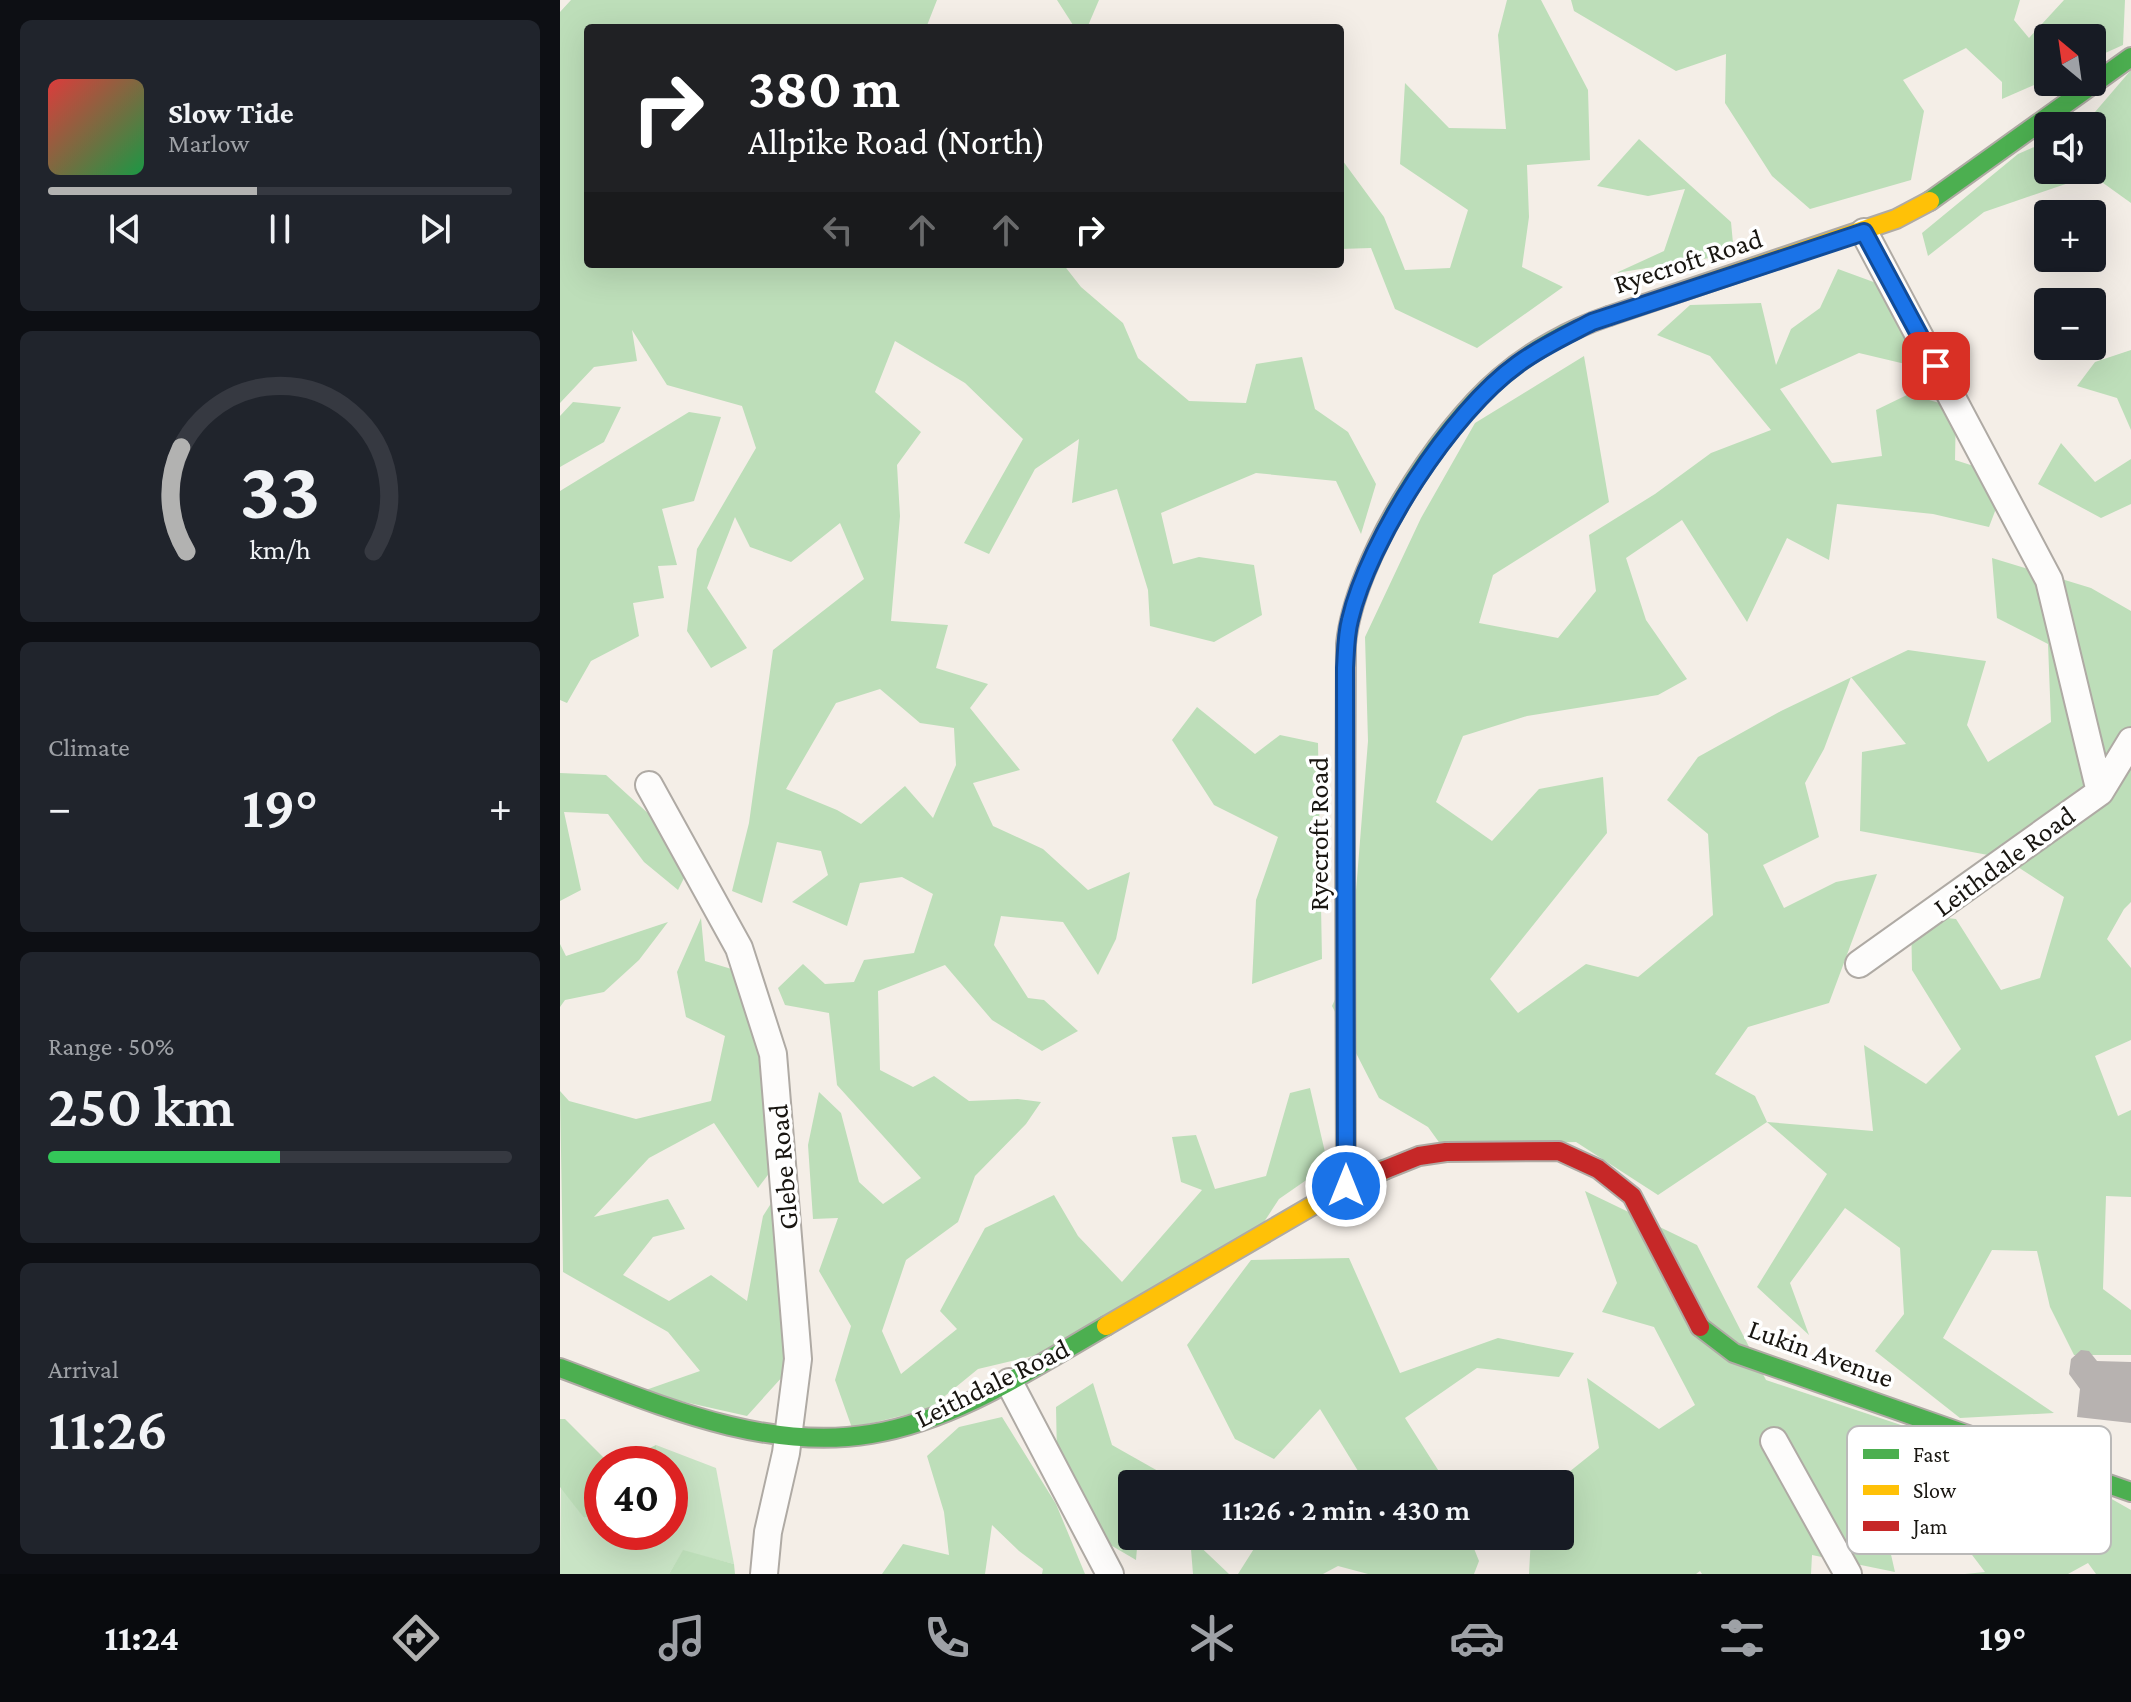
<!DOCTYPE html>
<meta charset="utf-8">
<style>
:root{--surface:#171b24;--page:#20242c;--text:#f1f3f6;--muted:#9ea1a6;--line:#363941;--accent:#b2b2b1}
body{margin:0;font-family:"Crimson Pro",serif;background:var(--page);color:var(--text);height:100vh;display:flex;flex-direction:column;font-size:30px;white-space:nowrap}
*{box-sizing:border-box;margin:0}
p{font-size:26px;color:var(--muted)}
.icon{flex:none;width:44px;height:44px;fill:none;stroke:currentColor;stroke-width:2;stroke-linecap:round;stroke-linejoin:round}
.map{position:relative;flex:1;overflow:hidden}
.panel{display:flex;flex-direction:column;gap:20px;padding:20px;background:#0d0f14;width:560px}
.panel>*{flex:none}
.guide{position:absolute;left:24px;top:24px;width:760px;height:244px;border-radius:8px;box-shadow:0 8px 32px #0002;background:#202124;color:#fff;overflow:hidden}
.needle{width:52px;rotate:331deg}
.fabs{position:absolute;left:1474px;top:24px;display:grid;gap:16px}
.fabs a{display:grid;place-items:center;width:72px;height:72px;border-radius:8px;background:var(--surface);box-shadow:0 8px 32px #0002;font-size:40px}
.speed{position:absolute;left:24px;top:1446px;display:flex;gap:16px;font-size:40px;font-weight:700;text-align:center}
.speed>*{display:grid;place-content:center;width:104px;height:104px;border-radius:50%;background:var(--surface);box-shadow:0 8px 32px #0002;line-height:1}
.speed .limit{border:12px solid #d22;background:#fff;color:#111}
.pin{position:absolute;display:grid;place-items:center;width:68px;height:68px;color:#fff;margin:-34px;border-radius:16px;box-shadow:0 4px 12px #0006}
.me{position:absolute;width:88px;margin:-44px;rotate:0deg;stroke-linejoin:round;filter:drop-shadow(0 0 6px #0008)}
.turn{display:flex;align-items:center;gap:28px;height:168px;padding:0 32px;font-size:36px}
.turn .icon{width:104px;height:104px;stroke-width:2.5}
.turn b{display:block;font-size:56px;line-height:68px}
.lanes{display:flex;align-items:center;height:76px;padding:0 32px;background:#0003;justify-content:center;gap:40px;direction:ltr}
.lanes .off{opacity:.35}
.big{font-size:60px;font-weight:600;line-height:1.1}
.panel .tile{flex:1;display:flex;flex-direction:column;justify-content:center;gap:12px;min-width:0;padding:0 28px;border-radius:12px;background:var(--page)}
.panel .dial{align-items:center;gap:0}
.dial svg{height:208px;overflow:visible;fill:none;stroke:var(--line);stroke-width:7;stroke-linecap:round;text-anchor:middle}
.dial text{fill:var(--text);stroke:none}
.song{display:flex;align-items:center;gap:24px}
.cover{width:96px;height:96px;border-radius:12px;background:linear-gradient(135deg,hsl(0 70% 55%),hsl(140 70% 35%))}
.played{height:8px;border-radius:4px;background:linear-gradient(90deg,var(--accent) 45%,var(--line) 45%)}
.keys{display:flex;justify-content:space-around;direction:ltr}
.heat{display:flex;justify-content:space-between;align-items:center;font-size:44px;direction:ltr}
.charge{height:12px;border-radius:6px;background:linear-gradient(90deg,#34c759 50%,var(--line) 0)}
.trip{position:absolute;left:558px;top:1470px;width:456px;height:80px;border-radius:8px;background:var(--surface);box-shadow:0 8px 32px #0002;font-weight:600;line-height:80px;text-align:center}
.tab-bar{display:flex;height:128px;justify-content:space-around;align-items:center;background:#090b0e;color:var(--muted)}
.tab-bar .icon{width:56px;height:56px}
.tab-bar .selected{color:var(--accent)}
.tab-bar b{font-size:36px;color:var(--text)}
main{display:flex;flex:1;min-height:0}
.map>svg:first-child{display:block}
</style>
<main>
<section class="panel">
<div class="tile">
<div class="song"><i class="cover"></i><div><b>Slow Tide</b><p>Marlow</p></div></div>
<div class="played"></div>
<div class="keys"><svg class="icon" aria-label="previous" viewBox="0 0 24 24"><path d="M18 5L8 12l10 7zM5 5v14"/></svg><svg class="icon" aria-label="pause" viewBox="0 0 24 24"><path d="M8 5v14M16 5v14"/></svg><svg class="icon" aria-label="next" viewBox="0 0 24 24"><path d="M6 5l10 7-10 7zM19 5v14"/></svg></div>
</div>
<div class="tile dial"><svg viewBox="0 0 100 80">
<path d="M14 69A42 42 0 1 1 86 69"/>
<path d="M14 69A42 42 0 0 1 12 29" stroke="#b2b2b1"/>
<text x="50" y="56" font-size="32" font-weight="700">33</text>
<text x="50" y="72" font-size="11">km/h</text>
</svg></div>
<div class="tile"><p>Climate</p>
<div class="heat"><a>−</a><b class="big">19°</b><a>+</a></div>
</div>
<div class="tile"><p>Range · 50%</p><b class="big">250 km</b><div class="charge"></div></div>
<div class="tile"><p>Arrival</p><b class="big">11:26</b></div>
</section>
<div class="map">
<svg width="1571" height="1574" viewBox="0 0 1571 1574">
<rect width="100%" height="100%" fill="#f4eee7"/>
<path fill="#c9e4c5" d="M96 1445 156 1468 174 1564 123 1551 109 1574H0L1 1485 24 1518 42 1512V1532H110V1464H100Z"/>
<path fill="#bddeb9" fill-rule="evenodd" d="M11 0H377L366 28H28V174L25 179 28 182V264H503L521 287 563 323 578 358 629 401 686 403 696 364 742 357 755 409 788 432 816 484 801 534 776 481 696 473 601 513 613 564 639 557 694 565 702 615 654 642 590 626 588 590 557 489 512 503 519 439 475 469 429 554 404 543 463 439 405 383 335 341 315 392 361 432 337 465 340 516 331 621 388 625 376 668 428 684 410 708 460 770 413 783 433 826 483 849 528 890 570 872 556 939 538 975 503 922 441 916 434 945 468 998 484 1000 518 1031 482 1051 432 1020 385 965 318 991 320 1070 353 1087 374 1076 409 1101 458 1099 481 1102 466 1124 415 1176 398 1222 346 1260 322 1331 341 1374 397 1329 380 1311 425 1228 494 1195 518 1236 562 1282 642 1190 621 1182 612 1137 636 1135 655 1189 706 1176 730 1093 750 1088 768 1165 719 1199 704 1222 477 1355 418 1369 369 1409 292 1428 275 1380 291 1326 259 1271 278 1218 253 1219 248 1145 259 1092 281 1113 299 1182 323 1204 361 1178 277 1085 269 1013 225 1005 218 988 243 964 265 984 294 982 304 960 354 953 373 894 342 877 300 883 287 926 232 902 268 875 261 851 217 842 202 903 172 891 189 823 213 650 304 579 280 523 231 562 190 547 175 517 147 588 187 648 151 668 127 631 137 549 196 448 182 406 107 385 72 330 77 361 34 367 0 403V12ZM320 689 360 723 394 728 396 765 373 818 345 786 301 824 277 810 226 789 276 703Z
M497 0H539L527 28H515Z
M947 0H981L1028 90 1030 160 967 165 969 217 962 267 1003 287 917 348 835 309 811 248 780 249V157L824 217 845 270 890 268 908 210 840 164 845 83 889 128 946 129 938 35Z
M1011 0H1460L1454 20 1469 38 1504 0H1565L1563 45 1532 59V38H1488V79L1442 99V82L1406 48 1343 80 1364 111 1351 180 1250 209 1212 176 1165 103 1166 54 1116 71 1014 11Z
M1571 70V203L1532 175 1424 212 1368 256 1362 233 1458 154 1488 141V170H1532V126H1523Z
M1079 139 1171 222 1174 254 1056 273 1104 251 1125 189 1088 196 1037 186Z
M1278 269 1319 284 1379 372 1299 353 1220 389 1272 463 1322 456 1316 410 1349 394 1396 408 1395 460 1448 477 1429 527 1373 514 1277 504 1269 560 1227 538 1187 622 1122 520 1066 558 1086 620 1127 679 1098 695 967 716 903 736 876 802 932 841 979 789 1043 777 1047 833 930 979 958 1013 1026 964 1078 977 1153 915 1148 834 1107 800 1138 757 1221 711 1348 650 1426 661 1407 725 1428 762 1491 722 1488 644 1437 618 1432 558 1531 588 1571 611V902L1564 909 1547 939 1571 968V1040L1535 1056 1558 1116 1571 1110V1197L1546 1196 1543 1289 1571 1310V1355H1514L1490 1307 1477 1251 1432 1250 1383 1338 1494 1413 1400 1418 1315 1351 1344 1314 1340 1248 1285 1208 1230 1283 1249 1335 1197 1287 1267 1174 1207 1122 1098 1195 1016 1142 881 1145 868 1127 819 1098 772 1006 790 966 808 741 805 637 861 518 915 423 1024 356 1049 502 933 575 919 623 998 638 1036 591 1029 535 1095 494 1151 453 1211 430 1150 356 1097 335 1130 305 1201 303 1216 365 1231 329 1260 308ZM1291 677 1346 744 1302 752 1300 831 1444 858 1504 897 1480 978 1441 990 1396 919 1351 914 1352 970 1401 1049 1366 1084 1304 1045 1313 1131 1207 1122 1195 1096 1155 1074 1188 1027 1269 1003 1317 874 1276 882 1224 908 1203 865 1259 837 1245 783 1264 749Z
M1571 350V430L1557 398 1517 386 1535 362Z
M13 402 61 407 44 442 0 467V416Z
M129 412 161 417 134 501 102 509 117 565 98 566 104 598 73 603 79 636 31 661 7 703 0 700V491Z
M1501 443 1535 482 1571 459V504L1541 518 1478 484Z
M637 707 695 754 720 735 758 743 762 959 692 984 696 900 718 837 654 805 612 740Z
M0 773 46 775 135 856 118 890 84 862 48 814 4 812 21 890 0 901Z
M141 918 145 961 188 974 209 1114 234 1140 198 1188 154 1123 89 1158 34 1217 108 1199 125 1229 93 1237 63 1275 109 1301 151 1275 187 1301 203 1216 224 1183 233 1365 187 1416 80 1392 140 1371 108 1332 3 1272 0 1091 9 1101 76 1119 151 1101 165 1036 126 1017 117 972Z
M108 922 79 960 44 992 5 1000 0 1007V944L6 956Z
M1025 1191 1137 1245 1206 1380 1449 1461 1471 1490 1520 1481 1571 1510V1574H1536L1528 1563 1508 1574H1405L1425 1572 1359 1485 1322 1515 1335 1572 1252 1555 1251 1574H1142L1140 1571 1136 1574H969L971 1536H1000V1484H994L1039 1448 1027 1378 1099 1429 1135 1405 1094 1327 1042 1312 1057 1283Z
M789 1258 840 1373 938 1338 1014 1353 999 1377 917 1368 845 1418 887 1484H806L760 1409 714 1459 675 1439 627 1345 691 1260Z
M533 1383 552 1445 621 1484H572V1536H578L576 1560 525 1530 497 1457 496 1407Z
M442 1417 496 1504 525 1574H482L483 1569 459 1551 432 1525 425 1574H322L343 1544 389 1555 384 1512 367 1456 399 1427Z
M0 1419H5L50 1464H42V1512L24 1518 0 1487Z
M96 1445 100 1464H56Z
M702 1536H909L919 1561 914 1574H808L778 1566 763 1574H678Z
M630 1537 669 1574H633Z
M123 1550 174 1564 175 1574H109Z"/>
<path fill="#b7b2b0" d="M1521 1350 1529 1351 1537 1361 1571 1362V1423L1517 1417 1520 1389 1509 1374 1511 1359Z"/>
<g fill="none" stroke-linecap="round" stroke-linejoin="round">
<defs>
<path id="street" d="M1304 232 1489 580 1540 792
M89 785 179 948 213 1054 238 1359 226 1453 208 1532 204 1574
M1299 964 1540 792 1571 741
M449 1382 550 1574
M1214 1441 1288 1574"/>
<path id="fast" d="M1370 201 1571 57
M785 859 786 644C794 561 876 432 939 378 970 351 1010 329 1049 316
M1140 1327 1174 1353 1571 1492
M0 1368C97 1404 204 1452 311 1434 396 1420 473 1368 546 1326"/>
<path id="slow" d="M1049 316 1336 219 1370 201
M785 859 786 1186
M546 1326 786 1186 824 1170"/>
<path id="jam" d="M824 1170 859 1156 886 1152 999 1151 1038 1169 1072 1196 1140 1327"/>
</defs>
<use href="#street" stroke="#afaaa4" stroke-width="30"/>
<use href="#fast" stroke="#afaaa4" stroke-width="22"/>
<use href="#slow" stroke="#afaaa4" stroke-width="22"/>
<use href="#jam" stroke="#afaaa4" stroke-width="22"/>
<use href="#street" stroke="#fdfcfb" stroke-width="26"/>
<use href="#fast" stroke="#4caf50" stroke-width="18"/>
<use href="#slow" stroke="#ffc107" stroke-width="18"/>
<use href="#jam" stroke="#c62828" stroke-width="18"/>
</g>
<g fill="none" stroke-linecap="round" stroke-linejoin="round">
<defs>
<path id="route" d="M786 1186 785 668C786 652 786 635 790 620 809 539 891 412 958 364 981 347 1007 335 1032 322L1304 232 1376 366"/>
</defs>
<use href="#route" stroke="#114b97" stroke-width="20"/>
<use href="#route" stroke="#1a73e8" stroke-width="14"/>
</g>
<g text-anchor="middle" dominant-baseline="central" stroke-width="7" stroke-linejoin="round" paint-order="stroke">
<g font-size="28" fill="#191611" stroke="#fff">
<text transform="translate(1128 261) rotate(-18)">Ryecroft Road</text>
<text transform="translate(758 834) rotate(-90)">Ryecroft Road</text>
<text transform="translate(1444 861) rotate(-36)">Leithdale Road</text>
<text transform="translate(223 1167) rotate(-95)">Glebe Road</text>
<text transform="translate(1261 1353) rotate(20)">Lukin Avenue</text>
<text transform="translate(432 1383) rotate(-26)">Leithdale Road</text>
</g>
</g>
<rect x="1287" y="1426" width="264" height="128" rx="12" fill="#fff" stroke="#bab9b8" stroke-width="2"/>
<rect x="1303" y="1449" width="36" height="10" fill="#4caf50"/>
<rect x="1303" y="1485" width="36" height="10" fill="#ffc107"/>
<rect x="1303" y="1521" width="36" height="10" fill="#c62828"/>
<g font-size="22" fill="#191611">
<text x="1353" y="1462">Fast</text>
<text x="1353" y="1498">Slow</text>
<text x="1353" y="1534">Jam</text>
</g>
</svg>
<div class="fabs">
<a><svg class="needle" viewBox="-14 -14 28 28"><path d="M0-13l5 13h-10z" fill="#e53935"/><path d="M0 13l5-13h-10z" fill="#9ea1a6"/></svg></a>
<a><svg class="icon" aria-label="sound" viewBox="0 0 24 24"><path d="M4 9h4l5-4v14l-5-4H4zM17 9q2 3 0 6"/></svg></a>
<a>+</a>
<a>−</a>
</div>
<div class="speed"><div class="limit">40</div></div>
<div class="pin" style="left:1376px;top:366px;background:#d93025"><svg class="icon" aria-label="arrive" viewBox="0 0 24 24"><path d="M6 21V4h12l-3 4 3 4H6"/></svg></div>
<svg class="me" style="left:786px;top:1186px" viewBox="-20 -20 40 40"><circle r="17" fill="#1a73e8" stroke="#fff" stroke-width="3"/><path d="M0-11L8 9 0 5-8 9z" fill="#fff"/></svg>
<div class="trip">11:26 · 2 min · 430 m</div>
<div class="guide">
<div class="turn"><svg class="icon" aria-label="right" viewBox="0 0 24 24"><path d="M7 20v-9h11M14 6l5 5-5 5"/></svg><div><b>380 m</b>Allpike Road (North)</div></div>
<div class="lanes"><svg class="icon off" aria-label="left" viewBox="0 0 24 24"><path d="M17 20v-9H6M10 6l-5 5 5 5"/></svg><svg class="icon off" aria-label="ahead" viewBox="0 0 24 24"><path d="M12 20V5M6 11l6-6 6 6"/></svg><svg class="icon off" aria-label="ahead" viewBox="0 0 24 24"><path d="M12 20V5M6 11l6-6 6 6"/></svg><svg class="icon" aria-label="right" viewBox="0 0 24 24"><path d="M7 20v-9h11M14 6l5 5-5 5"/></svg></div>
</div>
</div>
</main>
<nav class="tab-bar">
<b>11:24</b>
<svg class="icon selected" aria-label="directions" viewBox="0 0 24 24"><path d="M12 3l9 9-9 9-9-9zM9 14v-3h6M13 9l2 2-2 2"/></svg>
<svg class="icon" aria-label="music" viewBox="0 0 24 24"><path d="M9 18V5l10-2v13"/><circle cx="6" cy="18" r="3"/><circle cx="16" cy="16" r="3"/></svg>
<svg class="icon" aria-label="phone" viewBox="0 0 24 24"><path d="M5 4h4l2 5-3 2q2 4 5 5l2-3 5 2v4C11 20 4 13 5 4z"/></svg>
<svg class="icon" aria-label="climate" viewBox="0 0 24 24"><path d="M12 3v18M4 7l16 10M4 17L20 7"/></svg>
<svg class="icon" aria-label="car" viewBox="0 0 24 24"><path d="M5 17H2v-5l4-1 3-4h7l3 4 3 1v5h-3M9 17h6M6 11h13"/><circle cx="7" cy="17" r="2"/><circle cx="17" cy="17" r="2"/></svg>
<svg class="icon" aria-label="filters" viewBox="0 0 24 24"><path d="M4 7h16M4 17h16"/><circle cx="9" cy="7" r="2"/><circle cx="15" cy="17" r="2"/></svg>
<b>19°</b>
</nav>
